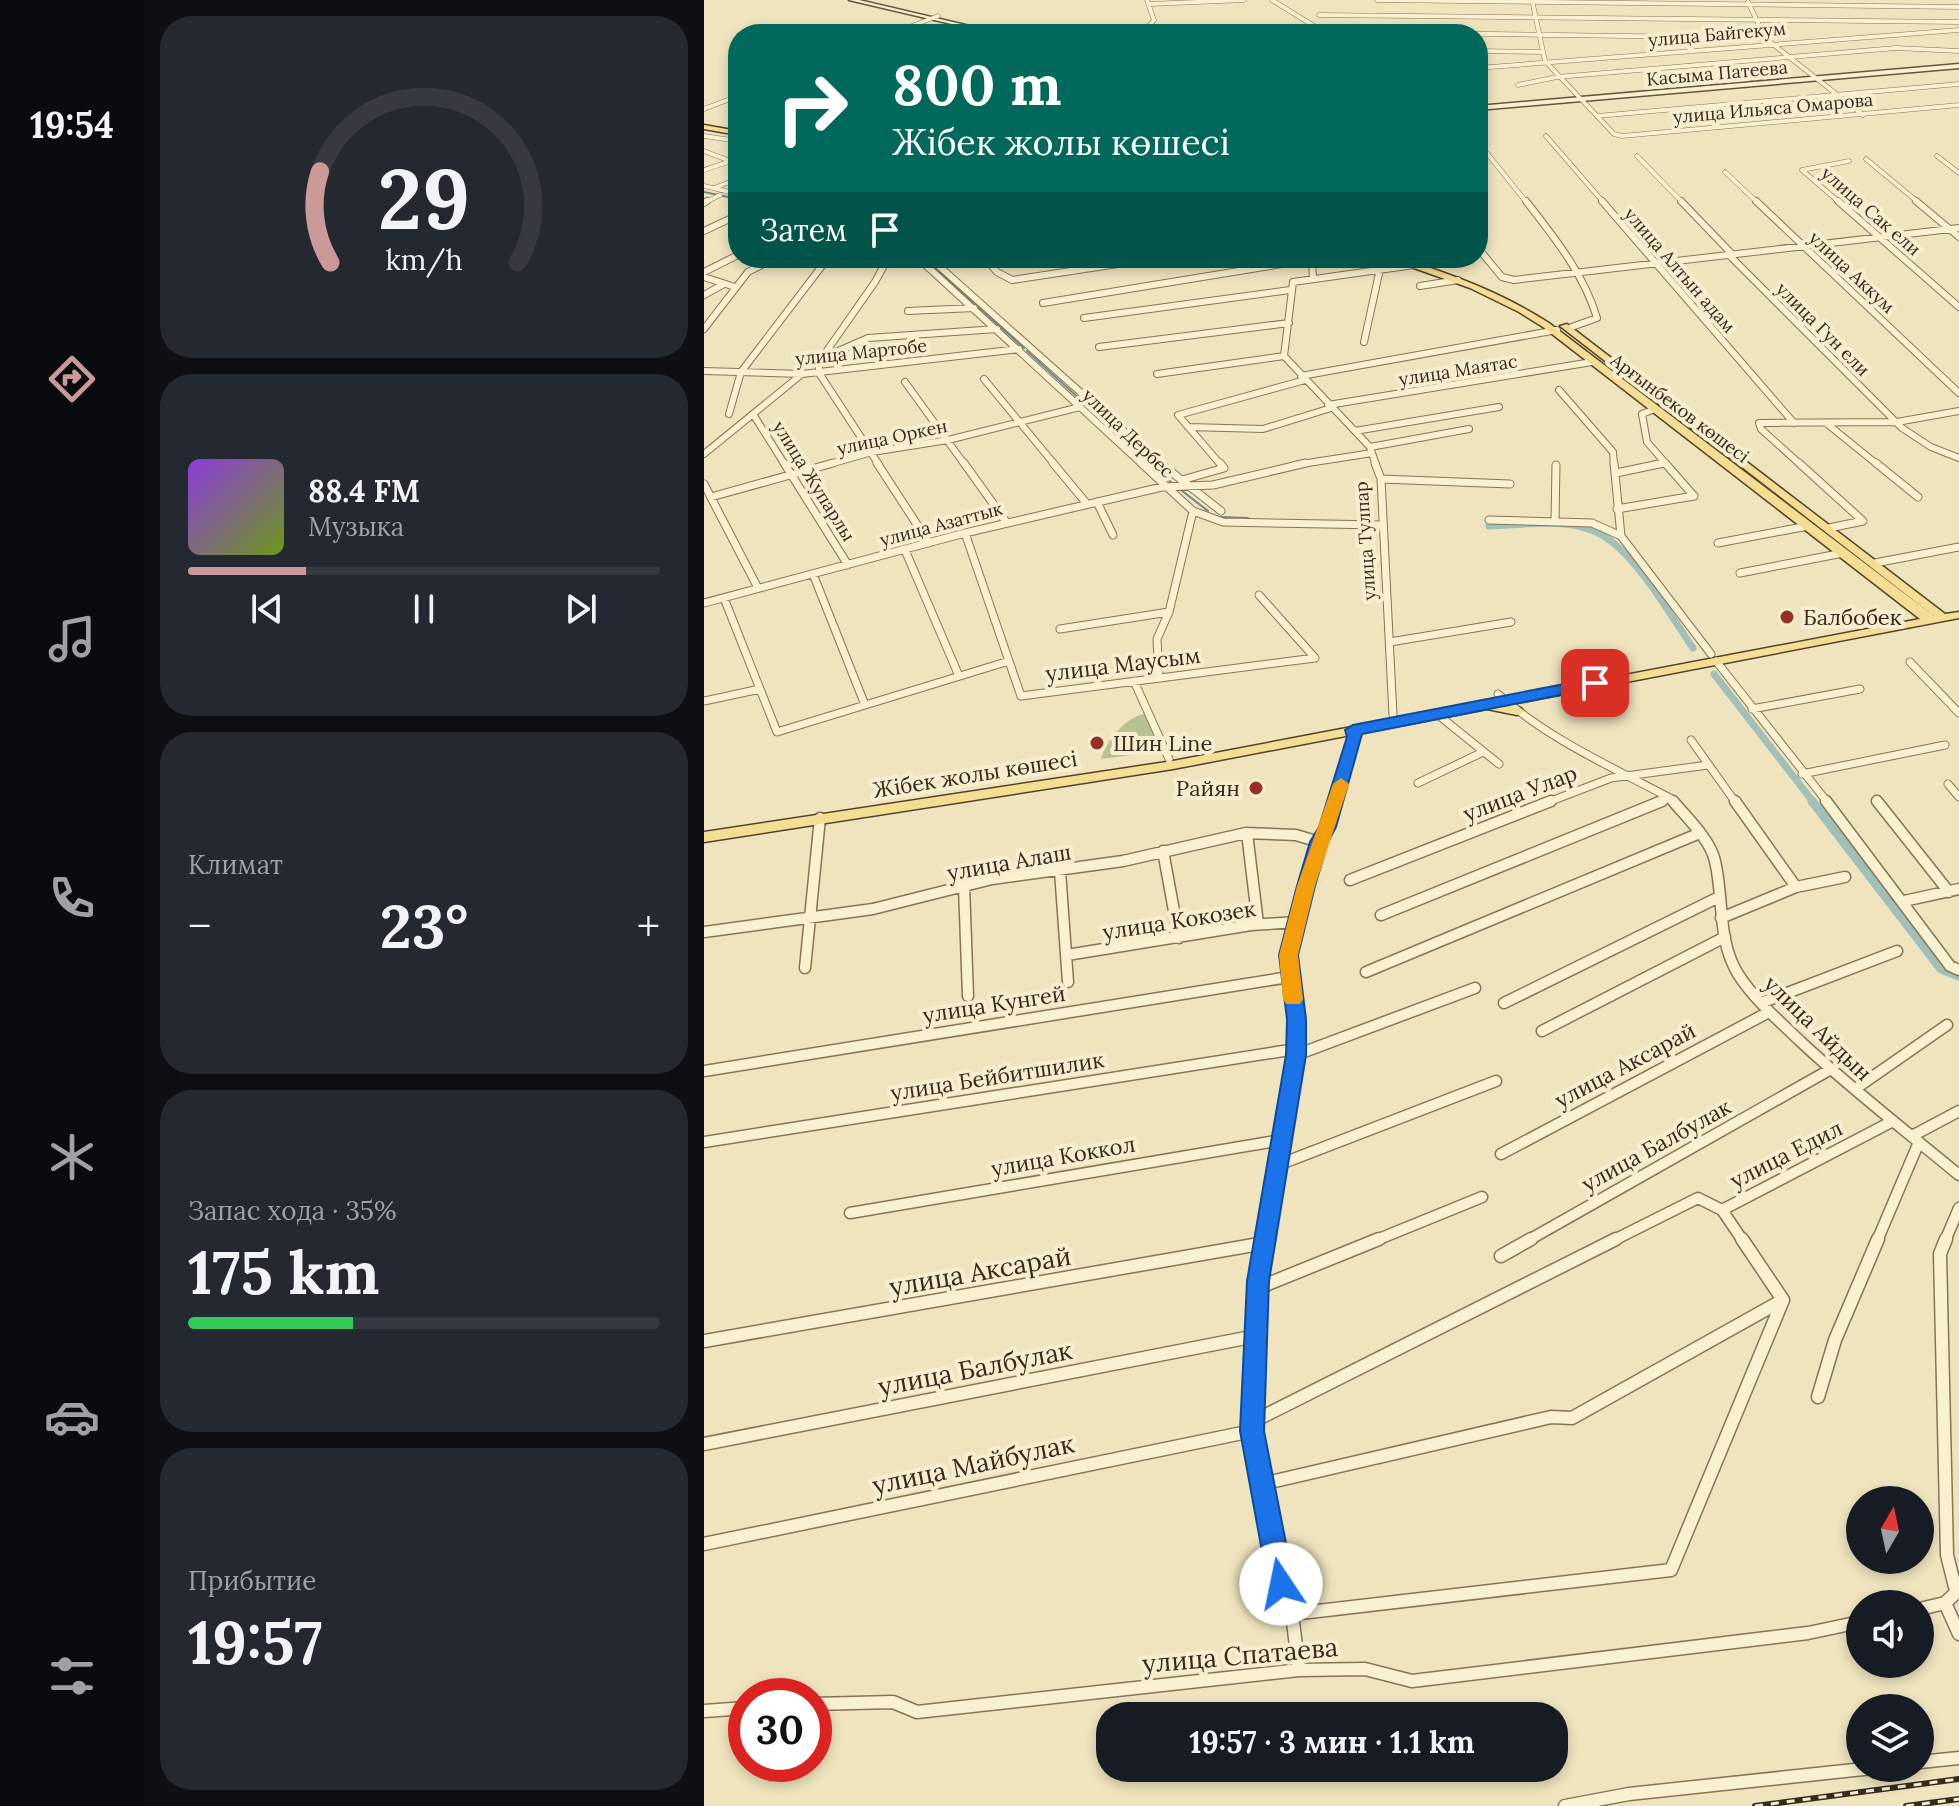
<!DOCTYPE html>
<html lang="ru">
<meta charset="utf-8">
<style>
:root{--surface:#171b24;--page:#242831;--text:#f1f3f6;--muted:#9ea1a6;--line:#363941;--accent:#c99a98}
body{margin:0;font-family:Lora,serif;background:var(--page);color:var(--text);height:100vh;display:flex;flex-direction:column;font-size:30px;white-space:nowrap}
*{box-sizing:border-box;margin:0}
p{font-size:26px;color:var(--muted)}
.icon{flex:none;width:44px;height:44px;fill:none;stroke:currentColor;stroke-width:2;stroke-linecap:round;stroke-linejoin:round}
.map{position:relative;flex:1;overflow:hidden}
.sheet{display:flex;flex-direction:column;gap:16px;padding:16px;background:#0d0f14;width:560px}
.sheet>*{flex:none}
.hud{position:absolute;left:24px;top:24px;width:760px;height:244px;border-radius:32px;box-shadow:0 4px 12px #0003;background:#00695c;color:#fff;overflow:hidden}
.needle{width:52px;rotate:9deg}
.controls{position:absolute;left:1142px;top:1486px;display:grid;gap:16px}
.controls a{display:grid;place-items:center;width:88px;height:88px;border-radius:50%;background:var(--surface);box-shadow:0 4px 12px #0003;font-size:40px}
.speed{position:absolute;left:24px;top:1678px;display:flex;gap:16px;font-size:40px;font-weight:700;text-align:center}
.speed>*{display:grid;place-content:center;width:104px;height:104px;border-radius:50%;background:var(--surface);box-shadow:0 4px 12px #0003;line-height:1}
.speed .limit{border:12px solid #d22;background:#fff;color:#111}
.pin{position:absolute;display:grid;place-items:center;width:68px;height:68px;color:#fff;margin:-34px;border-radius:16px;box-shadow:0 4px 12px #0006}
.me{position:absolute;width:88px;margin:-44px;rotate:349deg;stroke-linejoin:round;filter:drop-shadow(0 0 6px #0008)}
.turn{display:flex;align-items:center;gap:28px;height:168px;padding:0 32px;font-size:36px}
.turn .icon{width:104px;height:104px;stroke-width:2.5}
.turn b{display:block;font-size:56px;line-height:68px}
.then{display:flex;align-items:center;height:76px;padding:0 32px;background:#0003;gap:16px;font-size:30px}
.big{font-size:60px;font-weight:700;line-height:1.1}
.sheet .widget{flex:1;display:flex;flex-direction:column;justify-content:center;gap:12px;min-width:0;padding:0 28px;border-radius:32px;background:var(--page)}
.sheet .dial{align-items:center;gap:0}
.dial svg{height:208px;overflow:visible;fill:none;stroke:var(--line);stroke-width:7;stroke-linecap:round;text-anchor:middle}
.dial text{fill:var(--text);stroke:none}
.song{display:flex;align-items:center;gap:24px}
.cover{width:96px;height:96px;border-radius:12px;background:linear-gradient(135deg,hsl(270 70% 55%),hsl(80 70% 35%))}
.played{height:8px;border-radius:4px;background:linear-gradient(90deg,var(--accent) 25%,var(--line) 25%)}
.keys{display:flex;justify-content:space-around;direction:ltr}
.heat{display:flex;justify-content:space-between;align-items:center;font-size:44px;direction:ltr}
.charge{height:12px;border-radius:6px;background:linear-gradient(90deg,#34c759 35%,var(--line) 0)}
.trip{position:absolute;left:392px;top:1702px;width:472px;height:80px;border-radius:32px;background:var(--surface);box-shadow:0 4px 12px #0003;font-weight:700;line-height:80px;text-align:center}
main{display:flex;flex:1;min-height:0}
.tab-bar{display:flex;flex-direction:column;width:144px;justify-content:space-around;align-items:center;background:#090b0e;color:var(--muted)}
.tab-bar .icon{width:56px;height:56px}
.tab-bar .current{color:var(--accent)}
.tab-bar b{font-size:36px;color:var(--text)}
.map>svg:first-child{display:block}
</style>
<main>
<nav class="tab-bar">
<b>19:54</b>
<svg class="icon current" aria-label="directions" viewBox="0 0 24 24"><path d="M12 3l9 9-9 9-9-9zM9 14v-3h6M13 9l2 2-2 2"/></svg>
<svg class="icon" aria-label="music" viewBox="0 0 24 24"><path d="M9 18V5l10-2v13"/><circle cx="6" cy="18" r="3"/><circle cx="16" cy="16" r="3"/></svg>
<svg class="icon" aria-label="phone" viewBox="0 0 24 24"><path d="M5 4h4l2 5-3 2q2 4 5 5l2-3 5 2v4C11 20 4 13 5 4z"/></svg>
<svg class="icon" aria-label="climate" viewBox="0 0 24 24"><path d="M12 3v18M4 7l16 10M4 17L20 7"/></svg>
<svg class="icon" aria-label="car" viewBox="0 0 24 24"><path d="M5 17H2v-5l4-1 3-4h7l3 4 3 1v5h-3M9 17h6M6 11h13"/><circle cx="7" cy="17" r="2"/><circle cx="17" cy="17" r="2"/></svg>
<svg class="icon" aria-label="filters" viewBox="0 0 24 24"><path d="M4 7h16M4 17h16"/><circle cx="9" cy="7" r="2"/><circle cx="15" cy="17" r="2"/></svg>
</nav>
<section class="sheet">
<div class="widget dial"><svg viewBox="0 0 100 80">
<path d="M14 69A42 42 0 1 1 86 69"/>
<path d="M14 69A42 42 0 0 1 10 34" stroke="#c99a98"/>
<text x="50" y="56" font-size="32" font-weight="700">29</text>
<text x="50" y="72" font-size="11">km/h</text>
</svg></div>
<div class="widget">
<div class="song"><i class="cover"></i><div><b>88.4 FM</b><p>Музыка</p></div></div>
<div class="played"></div>
<div class="keys"><svg class="icon" aria-label="previous" viewBox="0 0 24 24"><path d="M18 5L8 12l10 7zM5 5v14"/></svg><svg class="icon" aria-label="pause" viewBox="0 0 24 24"><path d="M8 5v14M16 5v14"/></svg><svg class="icon" aria-label="next" viewBox="0 0 24 24"><path d="M6 5l10 7-10 7zM19 5v14"/></svg></div>
</div>
<div class="widget"><p>Климат</p>
<div class="heat"><a>−</a><b class="big">23°</b><a>+</a></div>
</div>
<div class="widget"><p>Запас хода · 35%</p><b class="big">175 km</b><div class="charge"></div></div>
<div class="widget"><p>Прибытие</p><b class="big">19:57</b></div>
</section>
<div class="map">
<svg width="1255" height="1806" viewBox="0 0 1255 1806">
<rect width="100%" height="100%" fill="#efe4be"/>
<path fill="#b7c192" d="M442 714 459 751 397 759C402 741 423 715 442 714Z"/>
<g fill="none" stroke-linecap="round" stroke-linejoin="round">
<path stroke="#698e88" stroke-width="2" d="M0 192 34 199
M220 258 320 348
M323 351 469 484
M477 490 504 511
M517 517 544 518"/>
<path stroke="#a2c0ba" stroke-width="7" d="M785 526C818 525 858 518 890 531 929 547 965 614 989 648
M1010 674 1110 803"/>
<path stroke="#a2c0ba" stroke-width="9" d="M1108 801 1237 969 1255 976"/>
<defs>
<path id="street-far4" d="M568 0 623 34
M673 0 1255 7
M828 0 841 61 893 116 1255 84
M1044 2 1061 38 1159 115
M446 4 540 0
M615 15 1255 22
M650 32 1061 38
M187 34 234 16
M438 34 450 20 443 0
M774 51 839 52
M774 68 1255 30
M814 85 853 77 1192 48 1255 51
M0 109 34 96
M893 116 910 134 918 136 1255 105
M0 136 34 141
M842 136 900 203
M774 142 823 203
M0 151 34 164
M933 156 979 203
M1233 156 1255 173
M1162 159 1215 203
M0 170 27 161
M1021 172 1054 203
M0 186 34 194
M10 188 34 179
M0 203 16 195
M1136 203 1098 170 1145 161"/>
<path id="street-far3" d="M822 201C850 237 880 274 893 318L865 328
M898 201 1090 423
M977 201 1029 255
M1052 201 1255 393
M1134 201 1255 307
M1212 201 1255 237
M0 203 3 201
M0 231 34 215
M774 248 798 277 810 280 1255 228
M1026 256 1198 428 1227 447 1255 458
M214 258 439 465
M226 258 458 465
M281 258 293 272 308 280 453 258
M0 272 34 255
M0 277 31 287
M716 286 754 280
M0 295 20 284
M339 303 590 262 608 263 609 278
M204 311 270 308
M380 318 586 290
M0 329 44 272 71 258
M660 342 676 269
M395 347 585 323
M121 357 164 338 293 329
M0 371 98 374 315 349
M453 374 580 356
M597 376 853 330
M280 379 351 465
M201 382 261 465
M855 390 909 452 910 465
M624 405 888 362
M951 409 938 414 943 442 963 465
M25 414 37 372 124 258
M49 414 81 465
M1122 423 1174 465
M484 427 559 429 627 408
M651 431 795 407
M666 447 765 429
M0 454 98 374
M122 465 168 452 244 440 376 407
M175 465 115 373V362L171 282 184 258
M517 465 474 415 601 380
M591 465 668 453
M672 465 666 447 580 356 589 282 710 265
M950 465 960 463
M1097 465 1057 429 1055 423 1193 422 1255 411"/>
<path id="street-far2" d="M80 463 144 565
M173 463 225 543
M260 463 303 523
M349 463 383 504
M437 463 489 511 465 612 453 639 455 678
M456 463 517 511
M671 463 677 479 689 715
M910 463 917 536
M961 463 990 496
M1095 463 1159 521 1125 528
M1172 463 1214 497
M912 473 960 463
M677 479 806 484
M478 480 520 468 516 463
M0 484 54 588
M7 497 129 463
M393 502 409 535
M913 509 990 496
M489 511 519 522 678 525
M785 520 888 523 917 536 1007 654
M851 521 852 465
M261 533 317 696 611 658
M1014 543 1104 526
M201 550 255 676
M1171 563 1255 547
M1036 573 1139 553
M109 574 161 705
M555 595 611 658
M20 598 73 732 305 661
M0 603 261 533 458 487 509 485 602 463
M356 629 465 612
M686 642 807 622
M1012 661 1124 803
M1206 662 1255 713
M430 681 465 759
M794 694C844 739 908 767 966 798L971 803
M0 701 56 689
M1048 709 1156 689
M733 714 795 764
M987 740 1032 803
M1098 774 1241 745
M714 783 779 752
M1244 784 1255 797
M1173 801 1175 803
M631 803 651 737 649 730
M842 803 907 778 1004 765
M953 803 966 798"/>
<path id="street-far1" d="M969 801C983 818 1006 839 1011 861 1020 898 1013 940 1034 974 1050 999 1074 1020 1096 1041 1146 1088 1202 1131 1255 1175
M1031 801 1092 887
M1122 801 1246 966 1255 970
M1173 801 1245 892
M543 833 554 924
M459 851 475 938
M356 871 364 982
M646 880 847 801
M260 886 264 996
M1200 901 1255 889
M677 915 958 801
M1017 918 1092 887 1141 877
M0 932 169 909 288 879 419 861 542 833 592 835 615 842
M363 955 547 925 593 922
M101 968 116 818
M662 972 996 833
M800 1003 1015 897
M1057 1003 1193 951
M838 1031 1021 937
M592 1055 771 988
M0 1071 585 977
M1151 1089 1243 1025
M1208 1136 1255 1111
M0 1142 592 1049
M797 1154 1065 1012
M574 1165 792 1081
M1018 1210 1039 1241
M146 1213 578 1140
M561 1241 592 1055V1019L584 955 615 842 624 827 632 801
M670 1241 778 1197
M823 1241 1127 1069
M908 1241 994 1198 1018 1210 1189 1121
M1173 1241 1215 1142
M1241 1241 1255 1208"/>
<path id="street" d="M561 1239 554 1281 548 1431 577 1584 588 1614 595 1670
M1242 1239 1236 1254 1243 1555 1252 1591
M797 1256 827 1239
M554 1288 675 1239
M0 1341 561 1243
M1114 1397 1131 1340 1174 1239
M548 1422 912 1239
M0 1444 552 1336
M558 1484 847 1417 868 1418 1079 1300 1038 1239
M0 1544 548 1431
M1241 1603 1255 1634
M1216 1609 1241 1603 1255 1590
M588 1614 967 1570 1079 1300
M110 1704 189 1702 213 1712 595 1670 661 1669 708 1681 1104 1633 1156 1622
M0 1711 42 1708
M1216 1762 1255 1758
M861 1806 925 1794 1169 1768"/>
<path id="secondary" d="M145 0H155L300 34H290Z
M1255 64V68L774 110V106Z"/>
<path id="primary" d="M0 125 34 131V135L0 129Z
M682 258H695C748 274 798 293 845 323L1230 616 856 326 863 324 1241 614 1255 612V618L803 705 817 708 819 711 817 714 813 715 783 709 469 769 0 842V832L469 761 1216 619 839 327 815 312 766 288Z"/>
</defs>
<use href="#street-far4" stroke="#877557" stroke-width="5"/>
<use href="#street-far3" stroke="#877557" stroke-width="8"/>
<use href="#street-far2" stroke="#877557" stroke-width="9"/>
<use href="#street-far1" stroke="#877557" stroke-width="13"/>
<use href="#street" stroke="#877557" stroke-width="15"/>
<use href="#secondary" stroke="#69563a" stroke-width="3"/>
<use href="#primary" stroke="#55422b" stroke-width="3"/>
<use href="#street-far4" stroke="#faf1d1" stroke-width="4"/>
<use href="#street-far3" stroke="#faf1d1" stroke-width="6"/>
<use href="#street-far2" stroke="#faf1d1" stroke-width="7"/>
<use href="#street-far1" stroke="#faf1d1" stroke-width="10"/>
<use href="#street" stroke="#faf1d1" stroke-width="12"/>
<use href="#secondary" fill="#faf1d1" fill-rule="evenodd"/>
<use href="#primary" fill="#f4de94" fill-rule="evenodd"/>
<defs>
<path id="rail" d="M1051 1806 1255 1779
M1202 1806 1255 1799"/>
</defs>
<use href="#rail" stroke="#362b1c" stroke-width="6"/>
<use href="#rail" stroke="#f6eece" stroke-width="3" stroke-dasharray="8" stroke-linecap="butt"/>
</g>
<path fill="#1a73e8" stroke="#114b97" stroke-width="2" d="M891 678 897 680V687L658 734 632 827 624 842 611 886 594 955 602 1019V1055L565 1281 560 1431 590 1584 586 1593 577 1597 568 1593 564 1584 536 1431 543 1281 582 1055 583 1019 575 955 593 886 606 842 615 827 643 737 641 730 649 725Z"/>
<path fill="#f59e0b" d="M637 778 645 784 611 886 594 955 599 999 596 1004H582L579 999 575 955 593 886 629 784Z"/>
<g fill="#982e25" stroke="#f6eece" stroke-width="3">
<circle cx="1083" cy="617" r="8"/>
<circle cx="393" cy="743" r="8"/>
<circle cx="552" cy="788" r="8"/>
</g>
<g text-anchor="middle" dominant-baseline="central" stroke-width="8" stroke-linejoin="round" paint-order="stroke">
<g font-size="18" fill="#362b1c" stroke="#f6eece">
<text transform="translate(1013 34) rotate(-5)">улица Байгекум</text>
<text transform="translate(1013 73) rotate(-5)">Касыма Патеева</text>
<text transform="translate(1069 108) rotate(-5)">улица Ильяса Омарова</text>
<text transform="translate(1167 211) rotate(41)">улица Сак ели</text>
<text transform="translate(976 270) rotate(49)">улица Алтын адам</text>
<text transform="translate(1148 272) rotate(43)">улица Аккум</text>
<text transform="translate(1119 329) rotate(45)">улица Гун ели</text>
<text transform="translate(157 352) rotate(-6)">улица Мартобе</text>
<text transform="translate(754 370) rotate(-9)">улица Маятас</text>
<text transform="translate(976 408) rotate(37)">Арғынбеков көшесі</text>
<text transform="translate(424 433) rotate(44)">улица Дербес</text>
<text transform="translate(188 437) rotate(-12)">улица Оркен</text>
<text transform="translate(110 481) rotate(58)">улица Жупарлы</text>
<text transform="translate(237 524) rotate(-15)">улица Азаттык</text>
<text transform="translate(661 541) rotate(-94)">улица Тулпар</text>
</g>
<g font-size="22" fill="#362b1c" stroke="#f6eece" text-anchor="start">
<text x="1099" y="617">Балбобек</text>
<text x="409" y="743">Шин Line</text>
<text x="536" y="788" text-anchor="end">Райян</text>
</g>
<g font-size="22" fill="#362b1c" stroke="#f6eece">
<text transform="translate(419 664) rotate(-7)">улица Маусым</text>
<text transform="translate(271 774) rotate(-9)">Жібек жолы көшесі</text>
<text transform="translate(816 793) rotate(-21)">улица Улар</text>
<text transform="translate(305 862) rotate(-10)">улица Алаш</text>
<text transform="translate(475 920) rotate(-9)">улица Кокозек</text>
<text transform="translate(290 1004) rotate(-9)">улица Кунгей</text>
<text transform="translate(1114 1028) rotate(44)">улица Айдын</text>
<text transform="translate(921 1065) rotate(-28)">улица Аксарай</text>
<text transform="translate(293 1076) rotate(-9)">улица Бейбитшилик</text>
<text transform="translate(952 1145) rotate(-29)">улица Балбулак</text>
<text transform="translate(1082 1154) rotate(-27)">улица Едил</text>
<text transform="translate(359 1156) rotate(-10)">улица Коккол</text>
</g>
<g font-size="26" fill="#362b1c" stroke="#f6eece">
<text transform="translate(276 1271) rotate(-10)">улица Аксарай</text>
<text transform="translate(271 1368) rotate(-11)">улица Балбулак</text>
<text transform="translate(269 1464) rotate(-12)">улица Майбулак</text>
<text transform="translate(536 1655) rotate(-5)">улица Спатаева</text>
</g>
</g>
</svg>
<div class="controls">
<a><svg class="needle" viewBox="-14 -14 28 28"><path d="M0-13l5 13h-10z" fill="#e53935"/><path d="M0 13l5-13h-10z" fill="#9ea1a6"/></svg></a>
<a><svg class="icon" aria-label="sound" viewBox="0 0 24 24"><path d="M4 9h4l5-4v14l-5-4H4zM17 9q2 3 0 6"/></svg></a>
<a><svg class="icon" aria-label="layers" viewBox="0 0 24 24"><path d="M12 4l9 5-9 5-9-5zM3 14l9 5 9-5"/></svg></a>
</div>
<div class="speed"><div class="limit">30</div></div>
<div class="pin" style="left:891px;top:683px;background:#d93025"><svg class="icon" aria-label="arrive" viewBox="0 0 24 24"><path d="M6 21V4h12l-3 4 3 4H6"/></svg></div>
<svg class="me" style="left:577px;top:1584px" viewBox="-20 -20 40 40"><circle r="19" fill="#fff"/><path d="M0-13L10 11 0 6-10 11z" fill="#1a73e8"/></svg>
<div class="trip">19:57 · 3 мин · 1.1 km</div>
<div class="hud">
<div class="turn"><svg class="icon" aria-label="right" viewBox="0 0 24 24"><path d="M7 20v-9h11M14 6l5 5-5 5"/></svg><div><b>800 m</b>Жібек жолы көшесі</div></div>
<div class="then">Затем<svg class="icon" aria-label="arrive" viewBox="0 0 24 24"><path d="M6 21V4h12l-3 4 3 4H6"/></svg></div>
</div>
</div>
</main>
